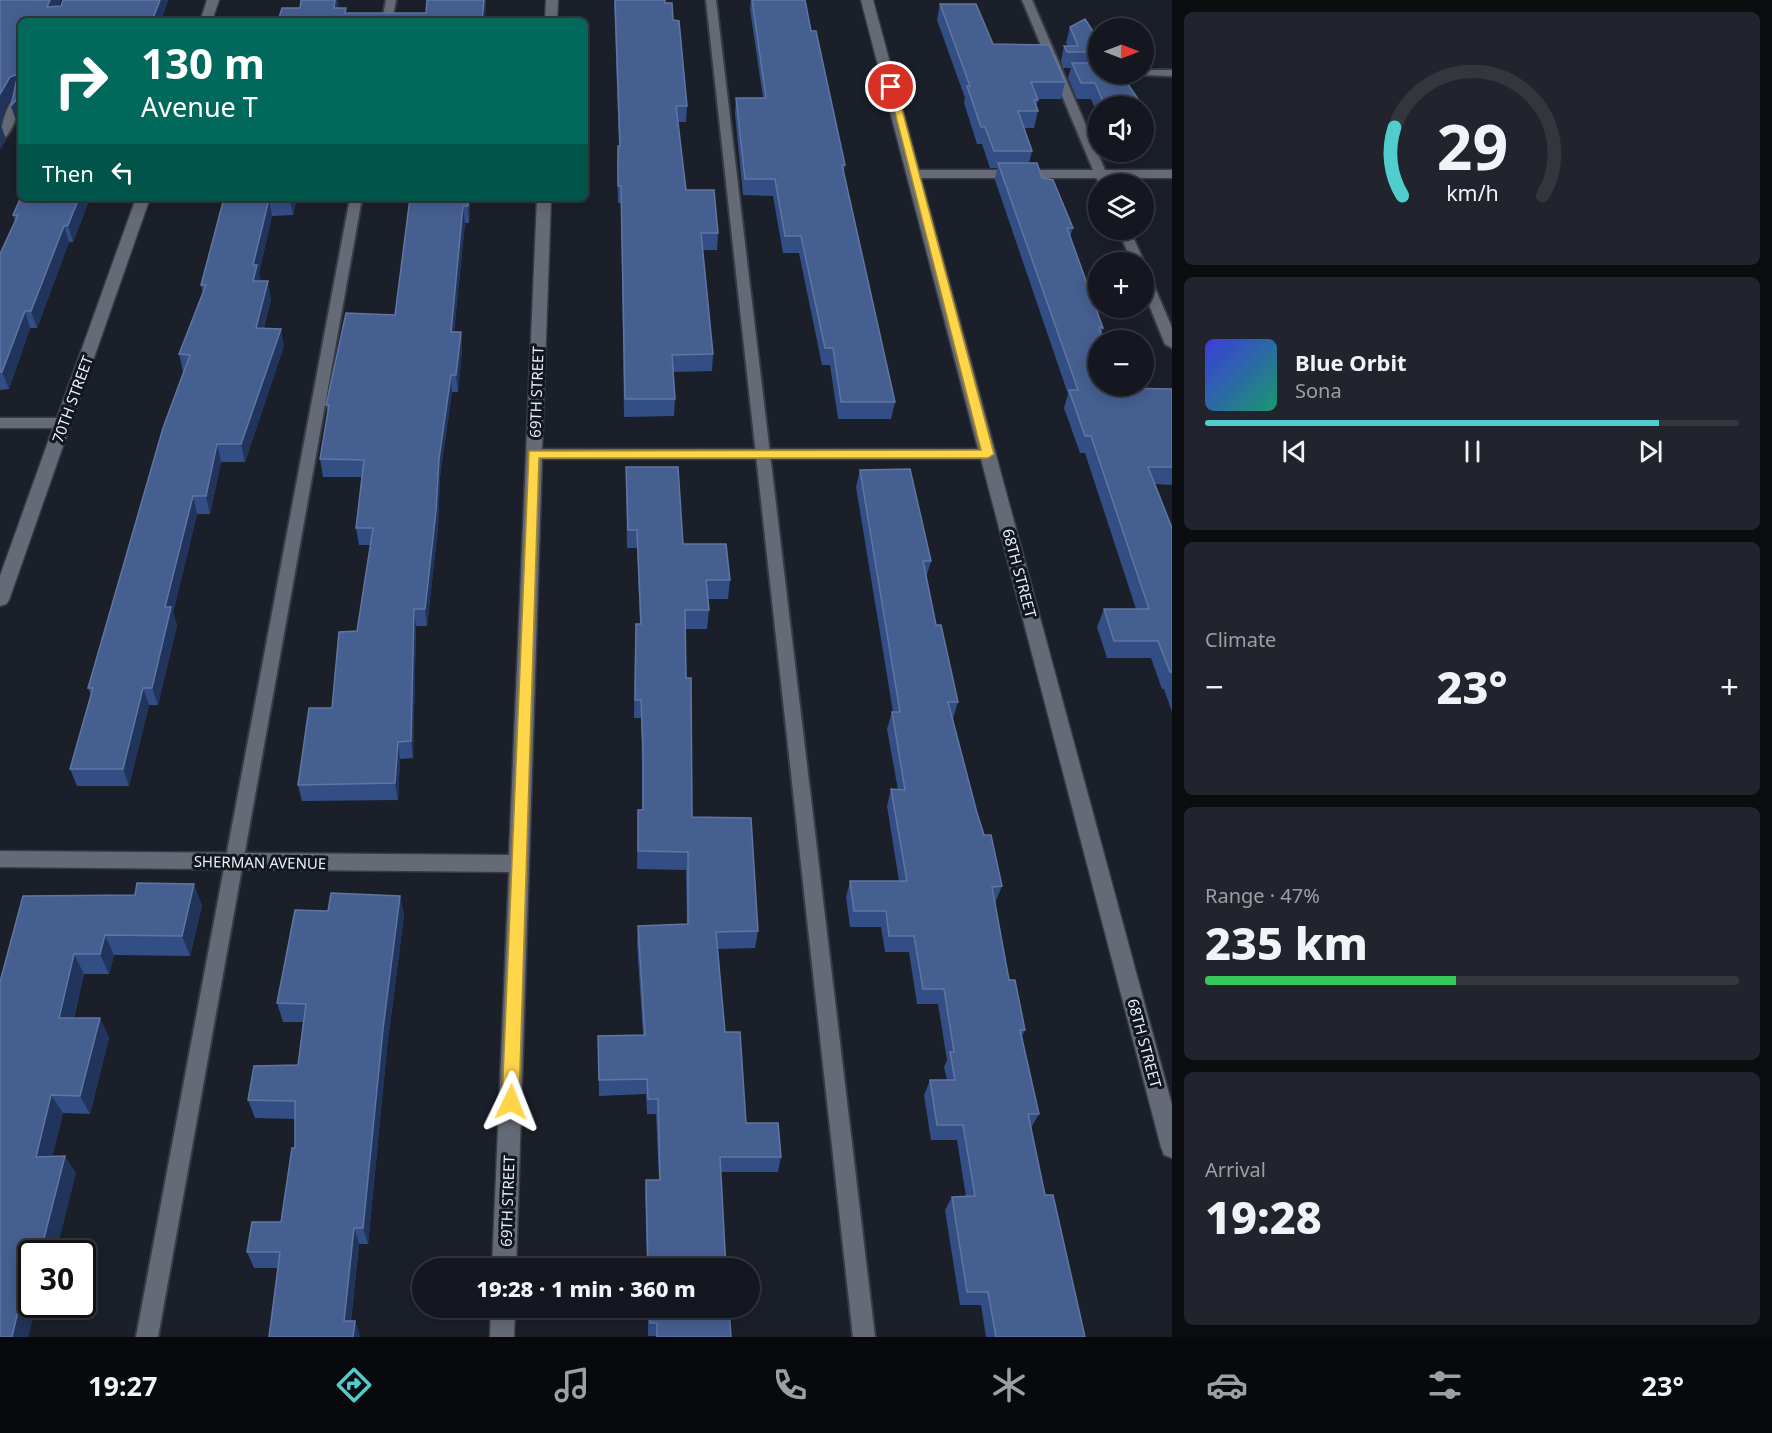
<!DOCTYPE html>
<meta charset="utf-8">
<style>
:root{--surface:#14171f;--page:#21242c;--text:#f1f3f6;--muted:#9d9fa4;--line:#33363d;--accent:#52cdcd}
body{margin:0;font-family:"Noto Sans",sans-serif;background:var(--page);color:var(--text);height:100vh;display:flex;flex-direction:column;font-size:22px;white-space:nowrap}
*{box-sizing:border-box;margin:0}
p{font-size:20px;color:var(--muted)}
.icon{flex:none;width:33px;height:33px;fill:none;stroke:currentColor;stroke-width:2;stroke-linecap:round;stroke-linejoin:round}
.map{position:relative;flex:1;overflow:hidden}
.details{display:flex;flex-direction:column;gap:12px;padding:12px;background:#0b0d11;width:600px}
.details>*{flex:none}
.top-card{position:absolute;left:18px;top:18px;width:570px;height:183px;border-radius:9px;box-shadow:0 3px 15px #0003,0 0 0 2px var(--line);background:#00695c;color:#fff;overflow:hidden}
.needle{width:39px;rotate:90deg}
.tools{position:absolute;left:1088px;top:18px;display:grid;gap:12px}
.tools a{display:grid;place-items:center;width:66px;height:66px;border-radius:50%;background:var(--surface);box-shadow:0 3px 15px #0003,0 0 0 2px var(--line);font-size:30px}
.speed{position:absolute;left:18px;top:1240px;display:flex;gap:12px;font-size:30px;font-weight:700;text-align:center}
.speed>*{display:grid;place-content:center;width:78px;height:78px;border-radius:50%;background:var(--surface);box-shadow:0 3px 15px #0003,0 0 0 2px var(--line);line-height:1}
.speed .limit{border:3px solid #111;border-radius:9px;background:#fff;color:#111}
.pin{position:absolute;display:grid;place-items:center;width:51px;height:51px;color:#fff;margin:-26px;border:3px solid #fff;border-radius:50%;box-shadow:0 2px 6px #0007}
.me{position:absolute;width:66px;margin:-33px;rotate:2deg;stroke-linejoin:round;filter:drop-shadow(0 0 4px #0008)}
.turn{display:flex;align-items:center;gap:21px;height:126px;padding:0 24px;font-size:27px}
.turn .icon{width:78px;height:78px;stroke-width:2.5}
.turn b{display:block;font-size:42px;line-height:51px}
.then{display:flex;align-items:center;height:57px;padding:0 24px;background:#0003;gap:12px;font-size:22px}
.big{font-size:45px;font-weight:800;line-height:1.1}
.details .widget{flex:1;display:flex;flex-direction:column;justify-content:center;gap:9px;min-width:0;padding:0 21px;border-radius:9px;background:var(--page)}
.details .dial{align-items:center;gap:0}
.dial svg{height:156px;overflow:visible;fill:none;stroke:var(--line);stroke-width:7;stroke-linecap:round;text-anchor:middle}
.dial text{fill:var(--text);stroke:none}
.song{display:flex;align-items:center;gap:18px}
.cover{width:72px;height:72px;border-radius:9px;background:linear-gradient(135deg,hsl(240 70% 55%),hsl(160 70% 35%))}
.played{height:6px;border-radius:3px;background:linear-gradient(90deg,var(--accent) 85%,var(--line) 85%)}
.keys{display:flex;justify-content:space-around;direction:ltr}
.heat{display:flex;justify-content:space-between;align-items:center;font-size:33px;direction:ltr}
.charge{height:9px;border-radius:4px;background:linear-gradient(90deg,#34c759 47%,var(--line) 0)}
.trip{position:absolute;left:412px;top:1258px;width:348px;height:60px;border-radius:30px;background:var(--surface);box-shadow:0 3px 15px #0003,0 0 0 2px var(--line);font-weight:800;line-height:60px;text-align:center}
.tab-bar{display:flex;height:96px;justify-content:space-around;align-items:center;background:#08090c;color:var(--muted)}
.tab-bar .icon{width:42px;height:42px}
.tab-bar .current{color:var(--accent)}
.tab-bar b{font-size:27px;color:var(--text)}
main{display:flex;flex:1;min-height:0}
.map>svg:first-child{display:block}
</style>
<main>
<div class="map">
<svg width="1172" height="1337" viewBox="0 0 1172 1337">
<rect width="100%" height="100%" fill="#1a1f29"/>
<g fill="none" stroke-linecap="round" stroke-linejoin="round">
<defs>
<path id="service" d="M386 0H396L392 21H382Z
M706 0H716L875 1337H853Z
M1022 0H1032L1111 184H1099Z
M1143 70H1172V76L1139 75 1138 74H1143Z
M21 92C21 105 13 136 0 141 0 128 8 97 21 92Z
M350 198H362L158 1337H136Z
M1118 230H1130L1144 262 1143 264 1132 262Z
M1143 270 1149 274 1172 328V348L1165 344 1143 290Z"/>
<path id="minor" d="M207 0H219L212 21H200Z
M546 0H558L557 21H545Z
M861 0H873L919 170H1172V178H921L1172 1105V1158L1164 1155 1161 1147 981 459H542L516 1269H492L509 872 0 867V851L509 855 537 198H551L542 449H978Z
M136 198H150L9 600 6 604 0 606V576L53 428H0V418H57Z
M491 1308H515L514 1337H490Z"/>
</defs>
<use href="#service" stroke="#383b43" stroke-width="4"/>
<use href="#minor" stroke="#383b43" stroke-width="3"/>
<use href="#service" fill="#656b76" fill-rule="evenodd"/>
<use href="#minor" fill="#656b76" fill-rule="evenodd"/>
</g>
<path fill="#334e85" d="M0 0H61L58 6H61L63 0H168L161 21H21V116L17 123 11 106 14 95 3 113 1 125 6 140 0 149Z
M614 0 665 3 673 20 687 106 686 122H678L686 190 718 233 717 250H703L713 354 712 371 673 372 675 399 674 416 624 417 621 203H618L617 163 618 146H619Z
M751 0H805L811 31 845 165 844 172 895 402 891 419H838L830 365H822L799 253H783L773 196 743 195 735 114 736 98H763L750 9Z
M940 4 993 44 1065 82 1061 99H1037L1038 100 1036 107 1038 111 1034 128H1024L1032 151 1029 163 1042 178 1073 228 1070 237 1103 328 1101 334 1121 388 1172 389V485L1155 484 1172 528V712L1164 689H1162L1151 658H1107L1097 627 1104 609H1136L1085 453H1080L1064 408 1068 394 995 180 997 168H990L982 144H977L964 103 965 98 937 20Z
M1085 19 1098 39V74H1121L1151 118 1146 134H1143V106H1098V115L1091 99H1077L1068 78 1071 68H1063L1061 61 1064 46H1068L1066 43 1070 27Z
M21 198H90L73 242H69L37 328H30L9 389 0 390V254L15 221 13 215Z
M224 198H297L293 215 272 216 259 273 260 281 271 299 264 328 284 346 245 462H221L210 514H197L173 613 177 625 158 705H149L129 786H77L70 769 91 695 88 688 183 372 179 354 203 294 201 285Z
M410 198H470L469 223H465L454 332H461L462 349 458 392H452L440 476 438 528 427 626H416L413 758 400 759 398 800 302 801 298 785 332 708 357 631 371 545H359L356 528 362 477H323L320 459 328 413 326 405 395 315Z
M626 467 683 544 730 580 728 599H708L709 610 707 629H686V678L692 817 758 931 755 948 717 949 725 1032 746 1123 781 1157 778 1172H721L726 1269H647L645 1194 646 1180H659L656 1114H647L646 1094 599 1096 598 1036 643 1035 637 943 638 926 687 924 686 870 637 869 638 810H642V766L641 718H634L635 642 640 624 637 548H627Z
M860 470 931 561 926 578 936 625 958 702 953 719 977 813 1002 886 995 903 1009 980 1025 1030 1022 1036 1039 1114 1031 1128 1045 1195 1085 1337H986L981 1305H960L945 1210 952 1197H966L957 1140H931L924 1095 930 1080H947L944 1067 947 1060 938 1004H917L909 952H885L881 927H850L846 897 850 881H899L887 806 891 789 898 790 887 729 892 712H893L856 487Z
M23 896 202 905 190 956 114 955 109 974H84L74 1018 109 1037 90 1114 63 1113 52 1157 76 1173 32 1254V1305H36L28 1337H0Z
M400 896 404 915 387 1048 368 1244H359L351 1321H355L360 1337H269L278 1268H254L247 1252 281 1222 295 1148V1119L255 1118 248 1100 298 1065 303 1022H283L277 1003 328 911Z
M648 1308H729L731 1337H656V1336H648Z"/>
<path fill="#21345b" d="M50 0H61L52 21 47 7Z
M160 0H168L161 21H152Z
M335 0H338L339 9 334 8Z
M484 0H486V9L485 21H482Z
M18 74 15 94 3 113 1 125 6 140 0 149V94L10 77Z
M16 100 21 116 17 123 11 106Z
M79 198H90L73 242 68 225Z
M290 198H297L293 215 290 199Z
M468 198H470L469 223 468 206Z
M269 199 272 216 259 273 261 283 253 281V265Z
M463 206 465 223 452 349 451 332Z
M64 226 69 242 37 328 31 311Z
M268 281 271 299 259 345 256 328Z
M25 311 30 328 9 389 2 372Z
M281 329 284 346 245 462 241 444Z
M461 332 462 349 458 392 456 375Z
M451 375 452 392 440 476 438 528 427 626 425 609 439 459Z
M217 444 221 462 210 514 206 496Z
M193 496 197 514 173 613 177 625 158 705 152 688 165 607Z
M414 609 416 626 413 758 411 741Z
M143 688 149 705 129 786 123 769Z
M398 742 400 759 398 800 395 783Z
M194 884 202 905 190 956 182 936Z
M400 896 404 915 387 1048 368 1244 363 1228 383 1029Z
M105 935 114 955 109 974 100 954Z
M74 954 84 974 69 1037 59 1018Z
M100 1018 109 1037 90 1114 80 1096Z
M51 1095 63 1113 48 1175 36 1157Z
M65 1156 76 1173 56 1254H40Z
M354 1228 359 1244 349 1336 344 1321Z
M25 1281 32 1288V1305H36L28 1337H12Z
M355 1321 360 1336V1337H353Z"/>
<path fill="#465f91" stroke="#6076a1" stroke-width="1.5" d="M0 0H50L47 7 61 6 63 0H160L152 21H21V103L16 100 11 106 18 74 10 77 0 94Z
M301 0H335L334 8H346L345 13H426L427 0H484L482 21H278L282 8H300Z
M615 0H665V3H672L673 20 679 21 687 106H676L686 190H714L718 233H701L713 354 672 355 675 399H625L621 186H618V146H620Z
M752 0H805L811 31H816L845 165H842L895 402H841L833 348H825L801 236H785L775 179H745L736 98H766Z
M940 4H976L993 44 1049 45 1065 82H1031L1038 100H1034L1038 111H1018L1032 151H994L985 127H981L967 86H970Z
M1085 19 1098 39V52H1067L1064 46H1078L1070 27Z
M1072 63H1098V74H1121L1151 118H1143V106H1105L1095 83H1081Z
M998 163H1037L1042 178 1053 180 1073 228H1067L1103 328 1099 327 1103 340H1098V386H1120L1121 388 1172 389V467H1148L1172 528V672H1170L1158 641H1114L1104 609H1149L1091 436H1085L1069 390H1078Z
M21 197V198H79L68 225 64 226 31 311H25L2 372H0V254L18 215H13Z
M224 198H290L269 199 253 265H257L253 281H268L256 328 281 329 241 444H217L206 496H193L165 607H171L152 688H143L123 769H70L93 688H88L163 428 190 355 179 354 206 285H201Z
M410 198H468V206H463L451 332H461L456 375H451L439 459 436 511 425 609H414L411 741 398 742 395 783 298 785 309 708H332L339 632 357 631 373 528H356L364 460 320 459 329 405H326L329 392 346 313 395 315Z
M626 467H678L683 544H726L730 580H706L709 610H685L686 678H691L692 817 751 818 758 931 716 932 725 1032H740L746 1123H778L781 1157H720L726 1269H648L646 1180H660L658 1099H648L647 1079 599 1080 598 1036 645 1035 638 926 688 924V852L638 851V810H643V748L641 700H635L636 624H641L637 530H628Z
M910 469 931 561H923L936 625H941L958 702H948L977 813 984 835H991L1002 886 992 887 1009 980H1015L1025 1030H1020L1039 1114H1028L1045 1195H1053L1085 1337H996L988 1292H967L952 1197 975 1196 963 1125H937L930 1080H955L950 1052H954L944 989H923L914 936H889L886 911H854L850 881H907L891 789 905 790 892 712H900L860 470Z
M137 883 194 884 182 936 105 935 100 954H74L59 1018H100L80 1096 51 1095 36 1157 65 1156 40 1254H32V1281H25L12 1337H0V982L23 896 135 895Z
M331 893 400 896 383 1029 363 1228H354L344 1321H355L353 1337H269L280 1252H247L252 1222H281L292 1148H295V1101L248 1100 254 1066 298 1065 306 1004 277 1003 295 910 328 911Z
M649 1308H729L731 1337H657V1323H650Z"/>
<path fill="#ffd54a" stroke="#a68a30" stroke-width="1.5" d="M888 85 896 87 994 454 988 458H539L519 1102 517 1108 511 1110 505 1108 502 1102 529 451 981 450Z"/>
<g text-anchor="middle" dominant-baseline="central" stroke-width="6" stroke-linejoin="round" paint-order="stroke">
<g font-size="15" fill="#eaeef5" stroke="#11161f">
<text transform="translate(536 392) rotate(-88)">69TH STREET</text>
<text transform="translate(72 399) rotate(-70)">70TH STREET</text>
<text transform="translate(1020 573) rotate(75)">68TH STREET</text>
<text transform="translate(260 862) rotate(1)">SHERMAN AVENUE</text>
<text transform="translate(1145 1043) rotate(75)">68TH STREET</text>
<text transform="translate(507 1201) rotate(-88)">69TH STREET</text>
</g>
</g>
</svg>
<div class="tools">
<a><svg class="needle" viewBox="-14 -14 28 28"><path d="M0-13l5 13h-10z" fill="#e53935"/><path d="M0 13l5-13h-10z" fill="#9d9fa4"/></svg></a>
<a><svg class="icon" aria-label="sound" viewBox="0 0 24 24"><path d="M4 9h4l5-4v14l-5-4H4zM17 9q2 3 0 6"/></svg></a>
<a><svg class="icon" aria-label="layers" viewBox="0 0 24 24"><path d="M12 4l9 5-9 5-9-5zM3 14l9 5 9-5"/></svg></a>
<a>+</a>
<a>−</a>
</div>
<div class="speed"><div class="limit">30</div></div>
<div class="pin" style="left:891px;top:87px;background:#d93025"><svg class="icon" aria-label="arrive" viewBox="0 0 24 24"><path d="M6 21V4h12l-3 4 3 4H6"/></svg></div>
<svg class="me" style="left:511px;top:1102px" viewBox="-20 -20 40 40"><path d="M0-17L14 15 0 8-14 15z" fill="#ffd54a" stroke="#fff" stroke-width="4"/></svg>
<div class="trip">19:28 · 1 min · 360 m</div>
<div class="top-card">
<div class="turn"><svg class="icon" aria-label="right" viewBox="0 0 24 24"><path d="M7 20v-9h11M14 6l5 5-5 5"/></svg><div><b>130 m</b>Avenue T</div></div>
<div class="then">Then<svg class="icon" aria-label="left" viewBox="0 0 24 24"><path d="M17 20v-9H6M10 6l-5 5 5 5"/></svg></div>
</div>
</div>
<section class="details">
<div class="widget dial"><svg viewBox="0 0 100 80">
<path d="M14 69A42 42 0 1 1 86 69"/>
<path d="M14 69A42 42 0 0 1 10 34" stroke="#52cdcd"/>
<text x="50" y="56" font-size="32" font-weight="700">29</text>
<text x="50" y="72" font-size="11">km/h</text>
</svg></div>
<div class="widget">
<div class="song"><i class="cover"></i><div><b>Blue Orbit</b><p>Sona</p></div></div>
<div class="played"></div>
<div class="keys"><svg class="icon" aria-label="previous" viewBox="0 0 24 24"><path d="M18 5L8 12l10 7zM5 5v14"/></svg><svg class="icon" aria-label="pause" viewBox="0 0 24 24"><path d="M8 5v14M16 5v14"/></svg><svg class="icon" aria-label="next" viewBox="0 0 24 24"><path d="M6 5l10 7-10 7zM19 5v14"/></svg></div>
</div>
<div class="widget"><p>Climate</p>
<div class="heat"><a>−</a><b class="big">23°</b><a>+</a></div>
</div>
<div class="widget"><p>Range · 47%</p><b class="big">235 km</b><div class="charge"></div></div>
<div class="widget"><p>Arrival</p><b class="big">19:28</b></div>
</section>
</main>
<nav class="tab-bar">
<b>19:27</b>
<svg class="icon current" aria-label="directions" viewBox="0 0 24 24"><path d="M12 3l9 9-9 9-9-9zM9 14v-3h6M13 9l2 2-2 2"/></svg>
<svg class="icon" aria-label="music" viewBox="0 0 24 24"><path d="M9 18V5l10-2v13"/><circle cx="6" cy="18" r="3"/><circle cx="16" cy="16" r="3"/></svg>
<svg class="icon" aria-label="phone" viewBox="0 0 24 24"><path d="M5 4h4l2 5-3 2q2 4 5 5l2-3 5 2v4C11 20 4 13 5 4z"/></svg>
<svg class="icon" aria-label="climate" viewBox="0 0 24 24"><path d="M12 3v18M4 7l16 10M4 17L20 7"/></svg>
<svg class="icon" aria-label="car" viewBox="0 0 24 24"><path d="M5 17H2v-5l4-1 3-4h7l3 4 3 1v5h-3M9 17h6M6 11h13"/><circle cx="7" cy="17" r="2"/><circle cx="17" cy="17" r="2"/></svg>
<svg class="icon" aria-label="filters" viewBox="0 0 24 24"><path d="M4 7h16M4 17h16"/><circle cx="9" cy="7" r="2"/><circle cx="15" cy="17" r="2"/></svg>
<b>23°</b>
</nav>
